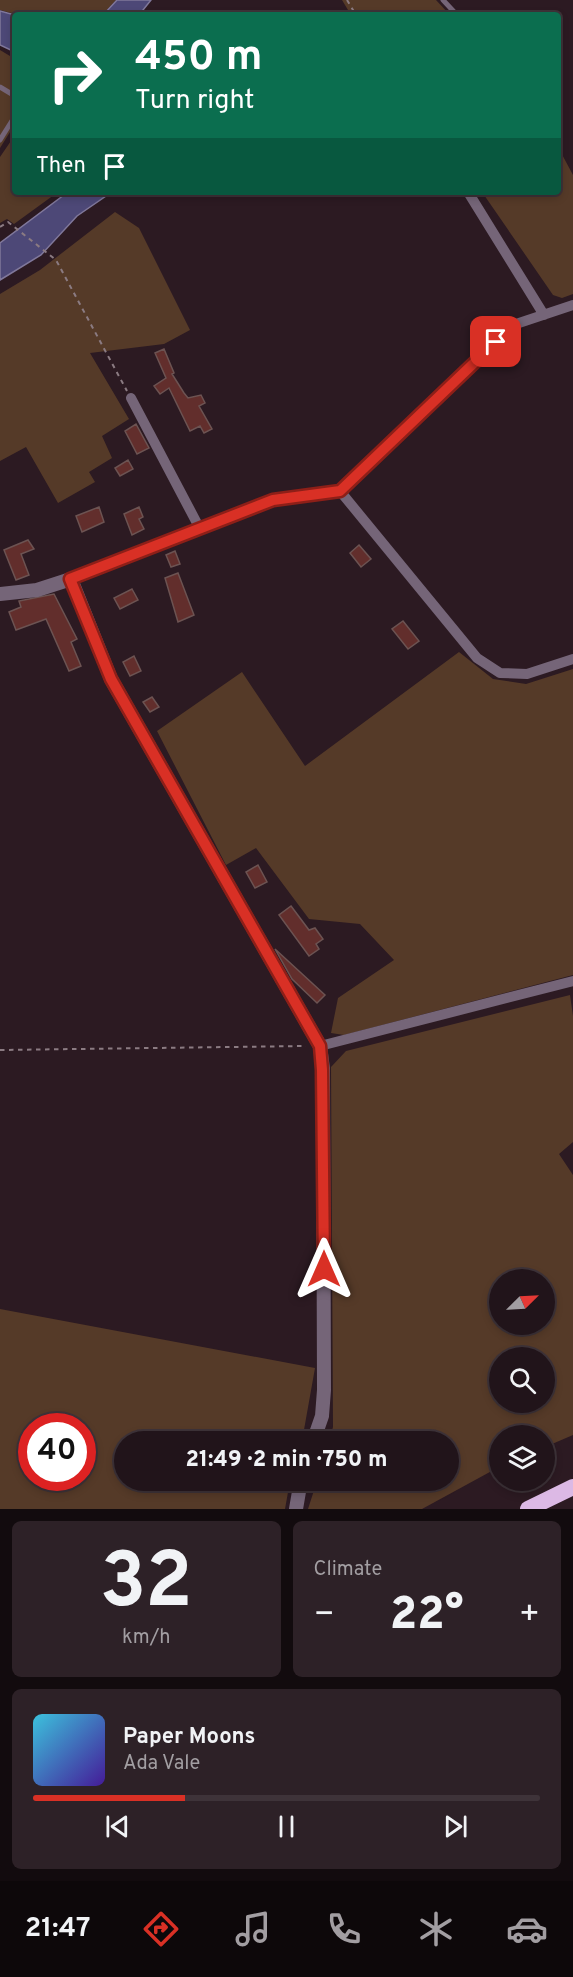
<!DOCTYPE html>
<meta charset="utf-8">
<style>
:root{--surface:#21141a;--page:#2d2127;--text:#f1f3f6;--muted:#a29ea2;--line:#3e3339;--accent:#d93025}
body{margin:0;font-family:Overpass,sans-serif;background:var(--page);color:var(--text);height:100vh;display:flex;flex-direction:column;font-size:22px;white-space:nowrap}
*{box-sizing:border-box;margin:0}
p{font-size:20px;color:var(--muted)}
.icon{flex:none;width:33px;height:33px;fill:none;stroke:currentColor;stroke-width:2;stroke-linecap:round;stroke-linejoin:round}
.map{position:relative;height:1509px;overflow:hidden}
.details{display:flex;flex-direction:column;gap:12px;padding:12px;background:#120b0e;flex:1}
.details>*{flex:none}
.top-card{position:absolute;left:12px;top:12px;width:549px;height:183px;border-radius:6px;box-shadow:0 3px 9px #0003,0 0 0 2px var(--line);background:#0b6e4f;color:#fff;overflow:hidden}
.needle{width:39px;rotate:66deg}
.fabs{position:absolute;left:489px;top:1269px;display:grid;gap:12px}
.fabs a{display:grid;place-items:center;width:66px;height:66px;border-radius:50%;background:var(--surface);box-shadow:0 3px 9px #0003,0 0 0 2px var(--line);font-size:30px}
.speed{position:absolute;left:18px;top:1413px;display:flex;gap:12px;font-size:30px;font-weight:700;text-align:center}
.speed>*{display:grid;place-content:center;width:78px;height:78px;border-radius:50%;background:var(--surface);box-shadow:0 3px 9px #0003,0 0 0 2px var(--line);line-height:1}
.speed .limit{border:9px solid #d22;background:#fff;color:#111}
.pin{position:absolute;display:grid;place-items:center;width:51px;height:51px;color:#fff;margin:-26px;border-radius:12px;box-shadow:0 3px 9px #0006}
.me{position:absolute;width:66px;margin:-33px;rotate:0deg;stroke-linejoin:round;filter:drop-shadow(0 0 4px #0008)}
.turn{display:flex;align-items:center;gap:21px;height:126px;padding:0 24px;font-size:27px}
.turn .icon{width:78px;height:78px;stroke-width:2.5}
.turn b{display:block;font-size:42px;line-height:51px}
.then{display:flex;align-items:center;height:57px;padding:0 24px;background:#0003;gap:12px;font-size:22px}
.big{font-size:45px;font-weight:800;line-height:1.1}
.details .tile{flex:1;display:flex;flex-direction:column;justify-content:center;gap:9px;min-width:0;padding:0 21px;border-radius:9px;background:var(--page)}
.details .dial{align-items:center;gap:0}
.dial b{font-size:78px;line-height:1}
.song{display:flex;align-items:center;gap:18px}
.cover{width:72px;height:72px;border-radius:9px;background:linear-gradient(135deg,hsl(190 70% 55%),hsl(260 70% 35%))}
.played{height:6px;border-radius:3px;background:linear-gradient(90deg,var(--accent) 30%,var(--line) 30%)}
.keys{display:flex;justify-content:space-around;direction:ltr}
.heat{display:flex;justify-content:space-between;align-items:center;font-size:33px;direction:ltr}
.details .tiles{flex:1;display:grid;gap:12px;grid-template-columns:1fr 1fr}
.tile:last-child{grid-column:span 2}
.trip{position:absolute;left:114px;top:1431px;width:345px;height:60px;border-radius:30px;background:var(--surface);box-shadow:0 3px 9px #0003,0 0 0 2px var(--line);font-weight:800;line-height:60px;text-align:center}
.dock{display:flex;height:96px;justify-content:space-around;align-items:center;background:#0d080a;color:var(--muted)}
.dock .icon{width:42px;height:42px}
.dock .on{color:var(--accent)}
.dock b{font-size:27px;color:var(--text)}
.map>svg:first-child{display:block}
</style>
<div class="map">
<svg width="573" height="1509" viewBox="0 0 573 1509">
<rect width="100%" height="100%" fill="#2c1a22"/>
<path fill="#553a28" fill-rule="evenodd" d="M0 0H116L102 15H19L0 10Z
M342 0H436L450 15H351Z
M0 50 15 59V124L0 148Z
M15 135V192H58L14 224 7 219 0 223V157Z
M558 147 573 175V294L562 298 553 295 482 192H558Z
M115 212 139 228 190 330 164 344 90 353 129 419 102 436 112 458 89 472 95 482 58 503 26 447 0 461V294L40 270Z
M459 652 493 679 526 684 573 669V975L344 1035 331 1033 338 998 394 960 360 924 309 919 256 848 226 865 157 731 242 672 305 766Z
M570 995 573 1016V1142L559 1154 573 1175V1435L545 1447 544 1436H500L499 1467 422 1509H308L317 1481 448 1480V1442L329 1441 333 1427 331 1067 346 1051ZM500 1280H544V1324H500ZM500 1358H544V1402H500Z
M0 1309 315 1368 302 1441 124 1442V1480L290 1481 285 1509H0ZM32 1426H82V1478H32Z"/>
<path fill="#4d4877" stroke="#80789b" stroke-width="1.5" d="M117 0H151L139 15H103Z
M0 11 15 15V52L0 45Z
M68 192H108L106 196 77 216 41 255 0 280V243Z"/>
<path fill="#622e2c" stroke="#6c5352" stroke-width="1.5" d="M164 349 174 373 172 374 184 393 188 398 201 395 205 403 199 406 212 429 204 433 200 426 190 431 169 388 160 394 154 386 166 378 155 353Z
M136 424 149 448 137 454 125 431Z
M128 460 133 469 120 476 115 468Z
M99 507 104 522 82 532 76 516Z
M139 507 143 517 139 519 144 529 132 535 124 514Z
M28 540 34 549 21 554 29 575 16 580 4 550Z
M359 545 371 559 361 567 350 553Z
M175 551 180 564 171 567 166 555Z
M178 573 194 615 178 622 165 578Z
M132 589 138 600 120 609 114 598Z
M54 594 77 639 71 642 81 666 69 671 46 619 16 630 9 612 21 607 19 601Z
M403 621 419 641 408 649 392 629Z
M134 656 141 671 130 676 123 662Z
M152 697 159 707 150 712 143 702Z
M258 865 267 882 255 888 246 872Z
M291 906 309 930 315 928 323 939 316 944 319 949 309 956 279 915Z
M275 949 325 995 317 1003 292 979Z"/>
<g fill="none" stroke-linecap="round" stroke-linejoin="round">
<path stroke="#8b7b82" stroke-width="2" stroke-dasharray="4.5 4.5" stroke-linecap="butt" d="M347 0 356 15
M0 227 8 222 56 260 127 391
M0 1050 306 1046"/>
<path stroke="#756578" stroke-width="5" d="M443 0 457 15
M0 87 15 96
M0 140 15 116"/>
<path stroke="#756578" stroke-width="10" d="M468 192 544 315
M131 398 199 527
M340 491 513 325 573 305
M71 579 273 500 340 491 477 658 500 673 527 674 573 659
M320 1046 573 981"/>
<path stroke="#756578" stroke-width="14" d="M0 594 37 590 71 579 111 679 320 1046 323 1069 324 1390 322 1416 313 1442
M296 1509 301 1480"/>
<path stroke="#dcb9e5" stroke-width="16" d="M528 1509 573 1487"/>
</g>
<g fill="none" stroke-linecap="round" stroke-linejoin="round">
<defs>
<path id="route" d="M324 1269 322 1070 320 1046 111 679 70 579 273 500 340 491 496 342"/>
</defs>
<use href="#route" stroke="#8d1f18" stroke-width="15"/>
<use href="#route" stroke="#d93025" stroke-width="10"/>
</g>
</svg>
<div class="fabs">
<a><svg class="needle" viewBox="-14 -14 28 28"><path d="M0-13l5 13h-10z" fill="#e53935"/><path d="M0 13l5-13h-10z" fill="#a29ea2"/></svg></a>
<a><svg class="icon" aria-label="search" viewBox="0 0 24 24"><circle cx="10" cy="10" r="6"/><path d="M15 15l6 6"/></svg></a>
<a><svg class="icon" aria-label="layers" viewBox="0 0 24 24"><path d="M12 4l9 5-9 5-9-5zM3 14l9 5 9-5"/></svg></a>
</div>
<div class="speed"><div class="limit">40</div></div>
<div class="pin" style="left:496px;top:342px;background:#d93025"><svg class="icon" aria-label="arrive" viewBox="0 0 24 24"><path d="M6 21V4h12l-3 4 3 4H6"/></svg></div>
<svg class="me" style="left:324px;top:1269px" viewBox="-20 -20 40 40"><path d="M0-17L14 15 0 8-14 15z" fill="#d93025" stroke="#fff" stroke-width="4"/></svg>
<div class="trip">21:49 · 2 min · 750 m</div>
<div class="top-card">
<div class="turn"><svg class="icon" aria-label="right" viewBox="0 0 24 24"><path d="M7 20v-9h11M14 6l5 5-5 5"/></svg><div><b>450 m</b>Turn right</div></div>
<div class="then">Then<svg class="icon" aria-label="arrive" viewBox="0 0 24 24"><path d="M6 21V4h12l-3 4 3 4H6"/></svg></div>
</div>
</div>
<section class="details">
<div class="tiles">
<div class="tile dial"><b>32</b><p>km/h</p></div>
<div class="tile"><p>Climate</p>
<div class="heat"><a>−</a><b class="big">22°</b><a>+</a></div>
</div>
<div class="tile">
<div class="song"><i class="cover"></i><div><b>Paper Moons</b><p>Ada Vale</p></div></div>
<div class="played"></div>
<div class="keys"><svg class="icon" aria-label="previous" viewBox="0 0 24 24"><path d="M18 5L8 12l10 7zM5 5v14"/></svg><svg class="icon" aria-label="pause" viewBox="0 0 24 24"><path d="M8 5v14M16 5v14"/></svg><svg class="icon" aria-label="next" viewBox="0 0 24 24"><path d="M6 5l10 7-10 7zM19 5v14"/></svg></div>
</div>
</div>
</section>
<nav class="dock">
<b>21:47</b>
<svg class="icon on" aria-label="directions" viewBox="0 0 24 24"><path d="M12 3l9 9-9 9-9-9zM9 14v-3h6M13 9l2 2-2 2"/></svg>
<svg class="icon" aria-label="music" viewBox="0 0 24 24"><path d="M9 18V5l10-2v13"/><circle cx="6" cy="18" r="3"/><circle cx="16" cy="16" r="3"/></svg>
<svg class="icon" aria-label="phone" viewBox="0 0 24 24"><path d="M5 4h4l2 5-3 2q2 4 5 5l2-3 5 2v4C11 20 4 13 5 4z"/></svg>
<svg class="icon" aria-label="climate" viewBox="0 0 24 24"><path d="M12 3v18M4 7l16 10M4 17L20 7"/></svg>
<svg class="icon" aria-label="car" viewBox="0 0 24 24"><path d="M5 17H2v-5l4-1 3-4h7l3 4 3 1v5h-3M9 17h6M6 11h13"/><circle cx="7" cy="17" r="2"/><circle cx="17" cy="17" r="2"/></svg>
</nav>
